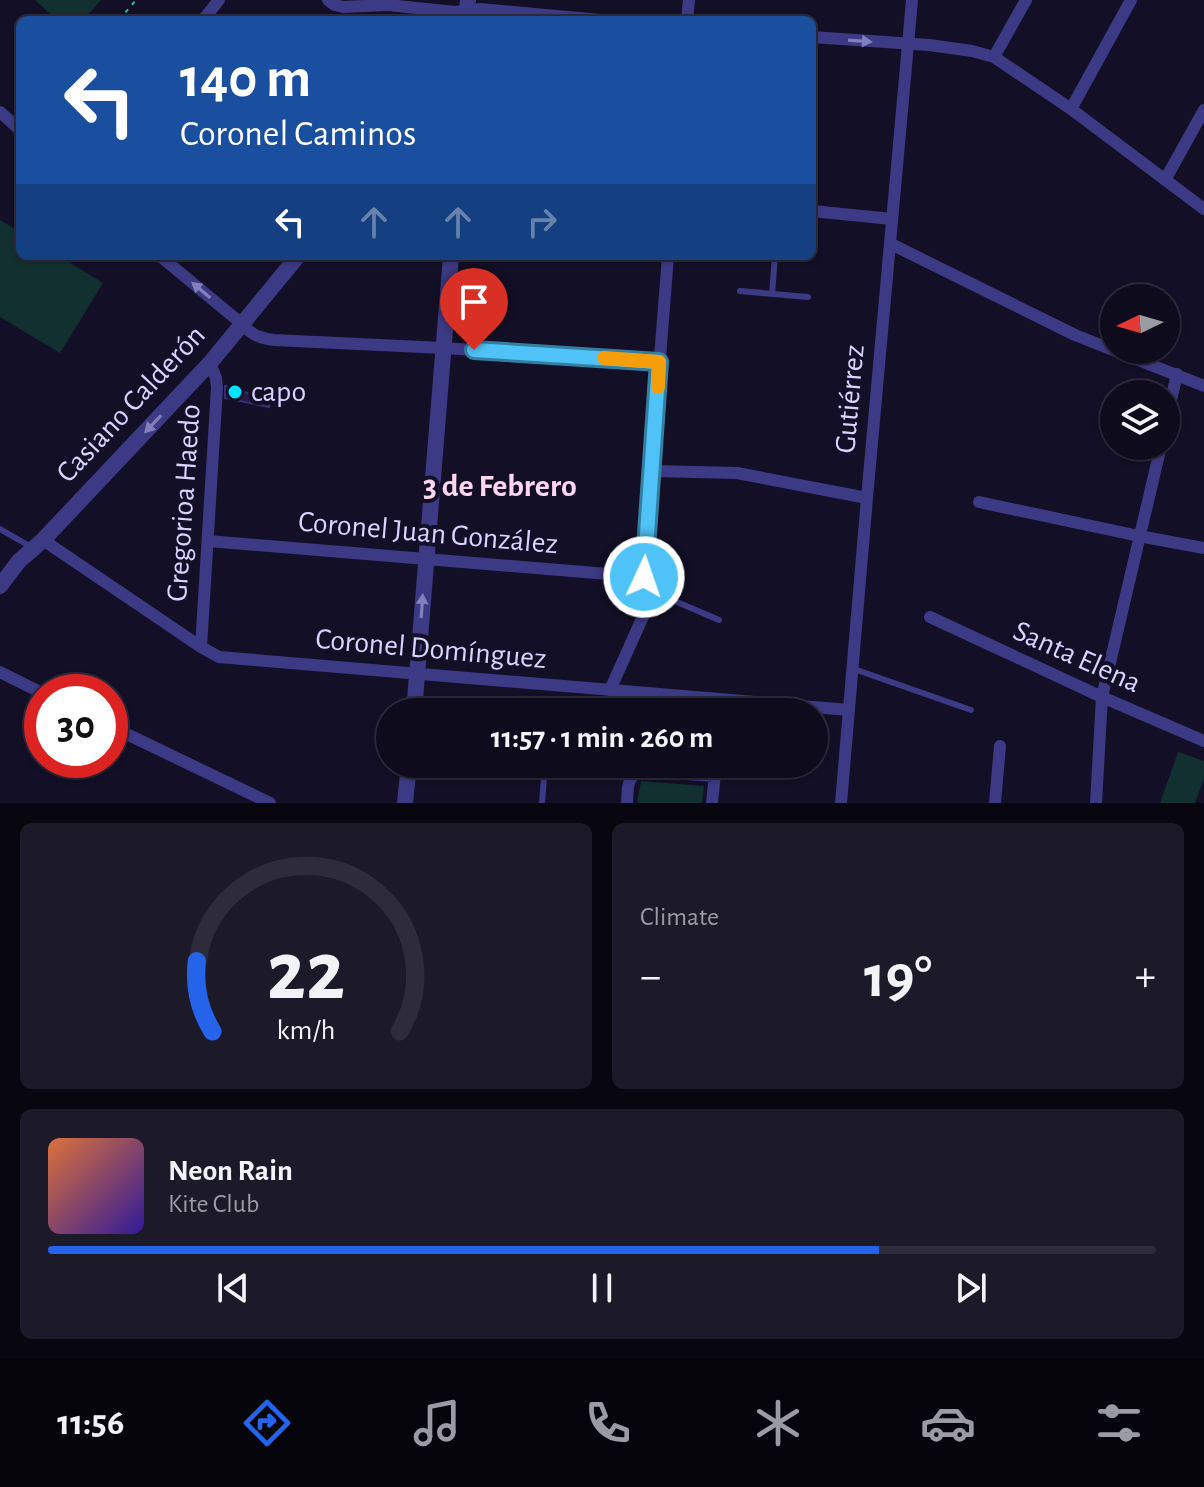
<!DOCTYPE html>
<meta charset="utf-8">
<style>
:root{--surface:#0e0b1c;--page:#1c1929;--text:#f1f3f6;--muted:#9b9ba3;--line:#2e2b3b;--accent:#2563eb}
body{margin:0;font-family:"Alegreya Sans",sans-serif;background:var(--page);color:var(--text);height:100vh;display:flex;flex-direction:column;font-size:30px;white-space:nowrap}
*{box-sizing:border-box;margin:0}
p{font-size:26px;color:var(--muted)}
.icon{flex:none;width:44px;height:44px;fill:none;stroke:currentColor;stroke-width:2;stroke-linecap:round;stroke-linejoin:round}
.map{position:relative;height:803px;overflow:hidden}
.panel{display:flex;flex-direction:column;gap:20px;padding:20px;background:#08060f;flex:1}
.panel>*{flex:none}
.guide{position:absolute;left:16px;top:16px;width:800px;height:244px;border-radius:12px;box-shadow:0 2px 6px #0004,0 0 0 2px var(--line);background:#1a4fa0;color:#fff;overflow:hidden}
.needle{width:52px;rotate:265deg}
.fabs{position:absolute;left:1100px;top:284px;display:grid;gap:16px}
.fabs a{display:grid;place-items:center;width:80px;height:80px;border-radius:50%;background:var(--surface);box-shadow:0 2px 6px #0004,0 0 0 2px var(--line);font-size:40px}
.speed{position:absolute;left:24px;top:674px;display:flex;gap:16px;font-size:40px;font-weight:700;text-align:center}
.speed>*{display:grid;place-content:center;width:104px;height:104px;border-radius:50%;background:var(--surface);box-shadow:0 2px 6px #0004,0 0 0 2px var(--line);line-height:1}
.speed .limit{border:12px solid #d22;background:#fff;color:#111}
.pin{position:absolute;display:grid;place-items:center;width:68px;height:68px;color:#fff;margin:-82px -34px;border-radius:50% 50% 50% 0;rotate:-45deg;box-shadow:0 0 8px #0007}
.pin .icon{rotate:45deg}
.me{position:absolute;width:88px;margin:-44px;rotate:3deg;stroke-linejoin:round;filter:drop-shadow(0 0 6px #0008)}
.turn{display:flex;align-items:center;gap:28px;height:168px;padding:0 32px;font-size:36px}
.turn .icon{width:104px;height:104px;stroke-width:2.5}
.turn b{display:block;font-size:56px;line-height:68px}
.lanes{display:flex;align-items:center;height:76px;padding:0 32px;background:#0003;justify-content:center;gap:40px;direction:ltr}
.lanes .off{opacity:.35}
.big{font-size:60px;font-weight:600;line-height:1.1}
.panel .widget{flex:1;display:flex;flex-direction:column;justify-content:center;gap:12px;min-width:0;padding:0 28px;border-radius:12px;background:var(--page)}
.panel .dial{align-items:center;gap:0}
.dial svg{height:208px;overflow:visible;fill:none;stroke:var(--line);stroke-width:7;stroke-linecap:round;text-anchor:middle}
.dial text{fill:var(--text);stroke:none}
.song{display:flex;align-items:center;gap:24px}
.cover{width:96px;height:96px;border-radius:12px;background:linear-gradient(135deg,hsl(20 70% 55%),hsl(250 70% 35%))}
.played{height:8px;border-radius:4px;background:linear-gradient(90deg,var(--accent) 75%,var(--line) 75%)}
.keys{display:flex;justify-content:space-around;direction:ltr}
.heat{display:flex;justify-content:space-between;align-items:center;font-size:44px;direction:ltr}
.panel .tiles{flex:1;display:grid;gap:20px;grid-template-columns:1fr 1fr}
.widget:last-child{grid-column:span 2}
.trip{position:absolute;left:376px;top:698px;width:452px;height:80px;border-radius:40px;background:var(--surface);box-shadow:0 2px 6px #0004,0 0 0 2px var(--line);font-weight:600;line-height:80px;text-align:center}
.menu{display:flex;height:128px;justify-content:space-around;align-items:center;background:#06040b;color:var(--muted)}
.menu .icon{width:56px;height:56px}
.menu .on{color:var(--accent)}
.menu b{font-size:36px;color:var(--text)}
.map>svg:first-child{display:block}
</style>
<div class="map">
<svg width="1204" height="803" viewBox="0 0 1204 803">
<rect width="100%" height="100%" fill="#130f26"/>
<path fill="#12302f" d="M35 0H101L83 20H57Z
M0 220 20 232V256H59L103 283 60 353 0 317Z
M1178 752 1204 761V778L1195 803H1160Z
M641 781 704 786 702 803H637Z"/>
<path fill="#241b47" stroke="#3b2d73" stroke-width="2" d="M225 386 270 400 269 407 225 398Z"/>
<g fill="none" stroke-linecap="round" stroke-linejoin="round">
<path stroke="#2fb8b0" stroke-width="2" stroke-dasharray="4 6" stroke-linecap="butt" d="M119 20 136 0"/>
<path stroke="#3d3a85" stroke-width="6" d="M740 291 808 297
M772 294 775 256
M0 529 33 548
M648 598 670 599 719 620
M854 669 971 710
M542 803 545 764"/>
<path stroke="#3d3a85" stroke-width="12" d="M328 0 335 5 343 7 388 5 455 12 480 9 601 20
M203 20 219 0
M687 20 689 0
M812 37 929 45 972 51 994 57 1071 109 1204 209
M994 57 1026 0
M1071 109 1131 0
M0 112 20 130
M1165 180 1204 110
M812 211 892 219
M891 244 1075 335 1204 386
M160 256 242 324C252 335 259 338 274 340L443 348 659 362
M1166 422 1177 374
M652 471 737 473 867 498
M979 502 1139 536 1204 548
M43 540 201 647 219 657 849 710
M208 541 644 577
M930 617 1102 697 1204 741
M201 647 217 388 216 378 210 363
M0 672 42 693
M610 690 645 612 648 598 644 577V561L668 256
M110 726 270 803
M627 803C628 789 626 778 640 771L715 776
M712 803 716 764
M841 803 867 498 912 0
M995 803 1000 746
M1096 803 1102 697 1161 446"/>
<path stroke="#3d3a85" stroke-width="16" d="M466 20 468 0
M0 586 19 561 43 540 210 363 298 256
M414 712 451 256
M405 803 409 764"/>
</g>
<defs><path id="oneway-solid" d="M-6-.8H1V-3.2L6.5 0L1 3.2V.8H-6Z" transform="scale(2)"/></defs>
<g fill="#837fbc">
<use href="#oneway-solid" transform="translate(860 41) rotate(4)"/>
<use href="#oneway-solid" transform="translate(201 290) rotate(-140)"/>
<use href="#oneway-solid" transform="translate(153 424) rotate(133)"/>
<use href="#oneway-solid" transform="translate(422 606) rotate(-86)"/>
</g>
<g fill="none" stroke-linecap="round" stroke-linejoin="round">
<defs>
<path id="route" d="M474 350 659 362 644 577"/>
</defs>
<use href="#route" stroke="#337fa1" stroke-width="20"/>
<use href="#route" stroke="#4fc3f7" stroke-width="14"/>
<path stroke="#f59e0b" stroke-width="14" d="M604 358 659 362 658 387"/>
</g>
<circle fill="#00e5ff" stroke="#130f26" stroke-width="3" cx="235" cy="392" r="8"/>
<g text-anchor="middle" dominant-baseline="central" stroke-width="8" stroke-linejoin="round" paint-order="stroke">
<g font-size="30" fill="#d9d4ff" stroke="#130f26" text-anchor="start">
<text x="251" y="392">capo</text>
</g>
<g font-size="30" fill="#d9d4ff" stroke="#130f26">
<text transform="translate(850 399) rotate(-85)">Gutiérrez</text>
<text transform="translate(131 404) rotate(-47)">Casiano Calderón</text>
<text transform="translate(184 503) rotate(-86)">Gregorioa Haedo</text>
<text transform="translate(428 533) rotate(5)">Coronel Juan González</text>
<text transform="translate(431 649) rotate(5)">Coronel Domínguez</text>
<text transform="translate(1077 657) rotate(24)">Santa Elena</text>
</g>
<g font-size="32" font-weight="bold" fill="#ffd6f0" stroke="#130f26">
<text x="500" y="486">3 de Febrero</text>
</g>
</g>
</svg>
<div class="fabs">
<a><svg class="needle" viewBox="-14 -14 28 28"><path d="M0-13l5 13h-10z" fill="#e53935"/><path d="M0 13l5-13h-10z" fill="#9b9ba3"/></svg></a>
<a><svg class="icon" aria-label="layers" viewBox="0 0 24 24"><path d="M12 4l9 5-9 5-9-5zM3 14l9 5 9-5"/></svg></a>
</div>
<div class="speed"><div class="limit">30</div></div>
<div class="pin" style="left:474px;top:350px;background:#d93025"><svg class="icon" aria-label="arrive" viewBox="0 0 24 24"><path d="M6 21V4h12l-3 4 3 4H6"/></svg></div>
<svg class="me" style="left:644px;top:577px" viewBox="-20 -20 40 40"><circle r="17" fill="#4fc3f7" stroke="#fff" stroke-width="3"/><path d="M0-11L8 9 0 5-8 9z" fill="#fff"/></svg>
<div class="trip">11:57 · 1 min · 260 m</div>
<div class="guide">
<div class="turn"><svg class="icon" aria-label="left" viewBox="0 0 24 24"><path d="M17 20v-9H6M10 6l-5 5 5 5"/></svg><div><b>140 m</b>Coronel Caminos</div></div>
<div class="lanes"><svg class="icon" aria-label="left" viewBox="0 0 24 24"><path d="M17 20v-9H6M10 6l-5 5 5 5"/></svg><svg class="icon off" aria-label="ahead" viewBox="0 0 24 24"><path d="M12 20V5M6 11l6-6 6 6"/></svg><svg class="icon off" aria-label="ahead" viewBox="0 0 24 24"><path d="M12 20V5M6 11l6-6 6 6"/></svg><svg class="icon off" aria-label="right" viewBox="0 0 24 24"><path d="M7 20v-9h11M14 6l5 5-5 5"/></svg></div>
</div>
</div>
<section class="panel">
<div class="tiles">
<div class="widget dial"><svg viewBox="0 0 100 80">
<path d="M14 69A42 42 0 1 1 86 69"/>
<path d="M14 69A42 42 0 0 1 8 42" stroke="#2563eb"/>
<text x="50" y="56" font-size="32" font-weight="700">22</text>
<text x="50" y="72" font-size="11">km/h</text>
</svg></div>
<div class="widget"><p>Climate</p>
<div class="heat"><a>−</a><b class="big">19°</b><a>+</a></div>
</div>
<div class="widget">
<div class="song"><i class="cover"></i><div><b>Neon Rain</b><p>Kite Club</p></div></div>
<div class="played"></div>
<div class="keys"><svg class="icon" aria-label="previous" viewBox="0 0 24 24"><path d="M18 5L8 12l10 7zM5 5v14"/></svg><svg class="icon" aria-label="pause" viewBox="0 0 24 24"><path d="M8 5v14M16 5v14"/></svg><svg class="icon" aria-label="next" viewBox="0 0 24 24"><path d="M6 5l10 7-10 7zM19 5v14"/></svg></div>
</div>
</div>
</section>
<nav class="menu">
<b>11:56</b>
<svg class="icon on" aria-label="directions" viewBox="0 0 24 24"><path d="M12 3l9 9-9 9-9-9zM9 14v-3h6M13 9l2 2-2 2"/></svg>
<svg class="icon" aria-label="music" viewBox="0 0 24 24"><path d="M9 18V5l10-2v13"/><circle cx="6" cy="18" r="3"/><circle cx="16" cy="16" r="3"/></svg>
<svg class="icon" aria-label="phone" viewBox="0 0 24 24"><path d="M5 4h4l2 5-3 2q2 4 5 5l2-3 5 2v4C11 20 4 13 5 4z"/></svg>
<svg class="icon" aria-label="climate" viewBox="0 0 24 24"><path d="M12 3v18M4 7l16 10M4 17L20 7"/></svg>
<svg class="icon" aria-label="car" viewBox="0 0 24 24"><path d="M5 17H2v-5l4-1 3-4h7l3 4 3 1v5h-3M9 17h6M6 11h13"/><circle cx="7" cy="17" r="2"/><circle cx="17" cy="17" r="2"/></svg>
<svg class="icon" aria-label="filters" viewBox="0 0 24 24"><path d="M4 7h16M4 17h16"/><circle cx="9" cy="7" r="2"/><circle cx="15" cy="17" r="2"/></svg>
</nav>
